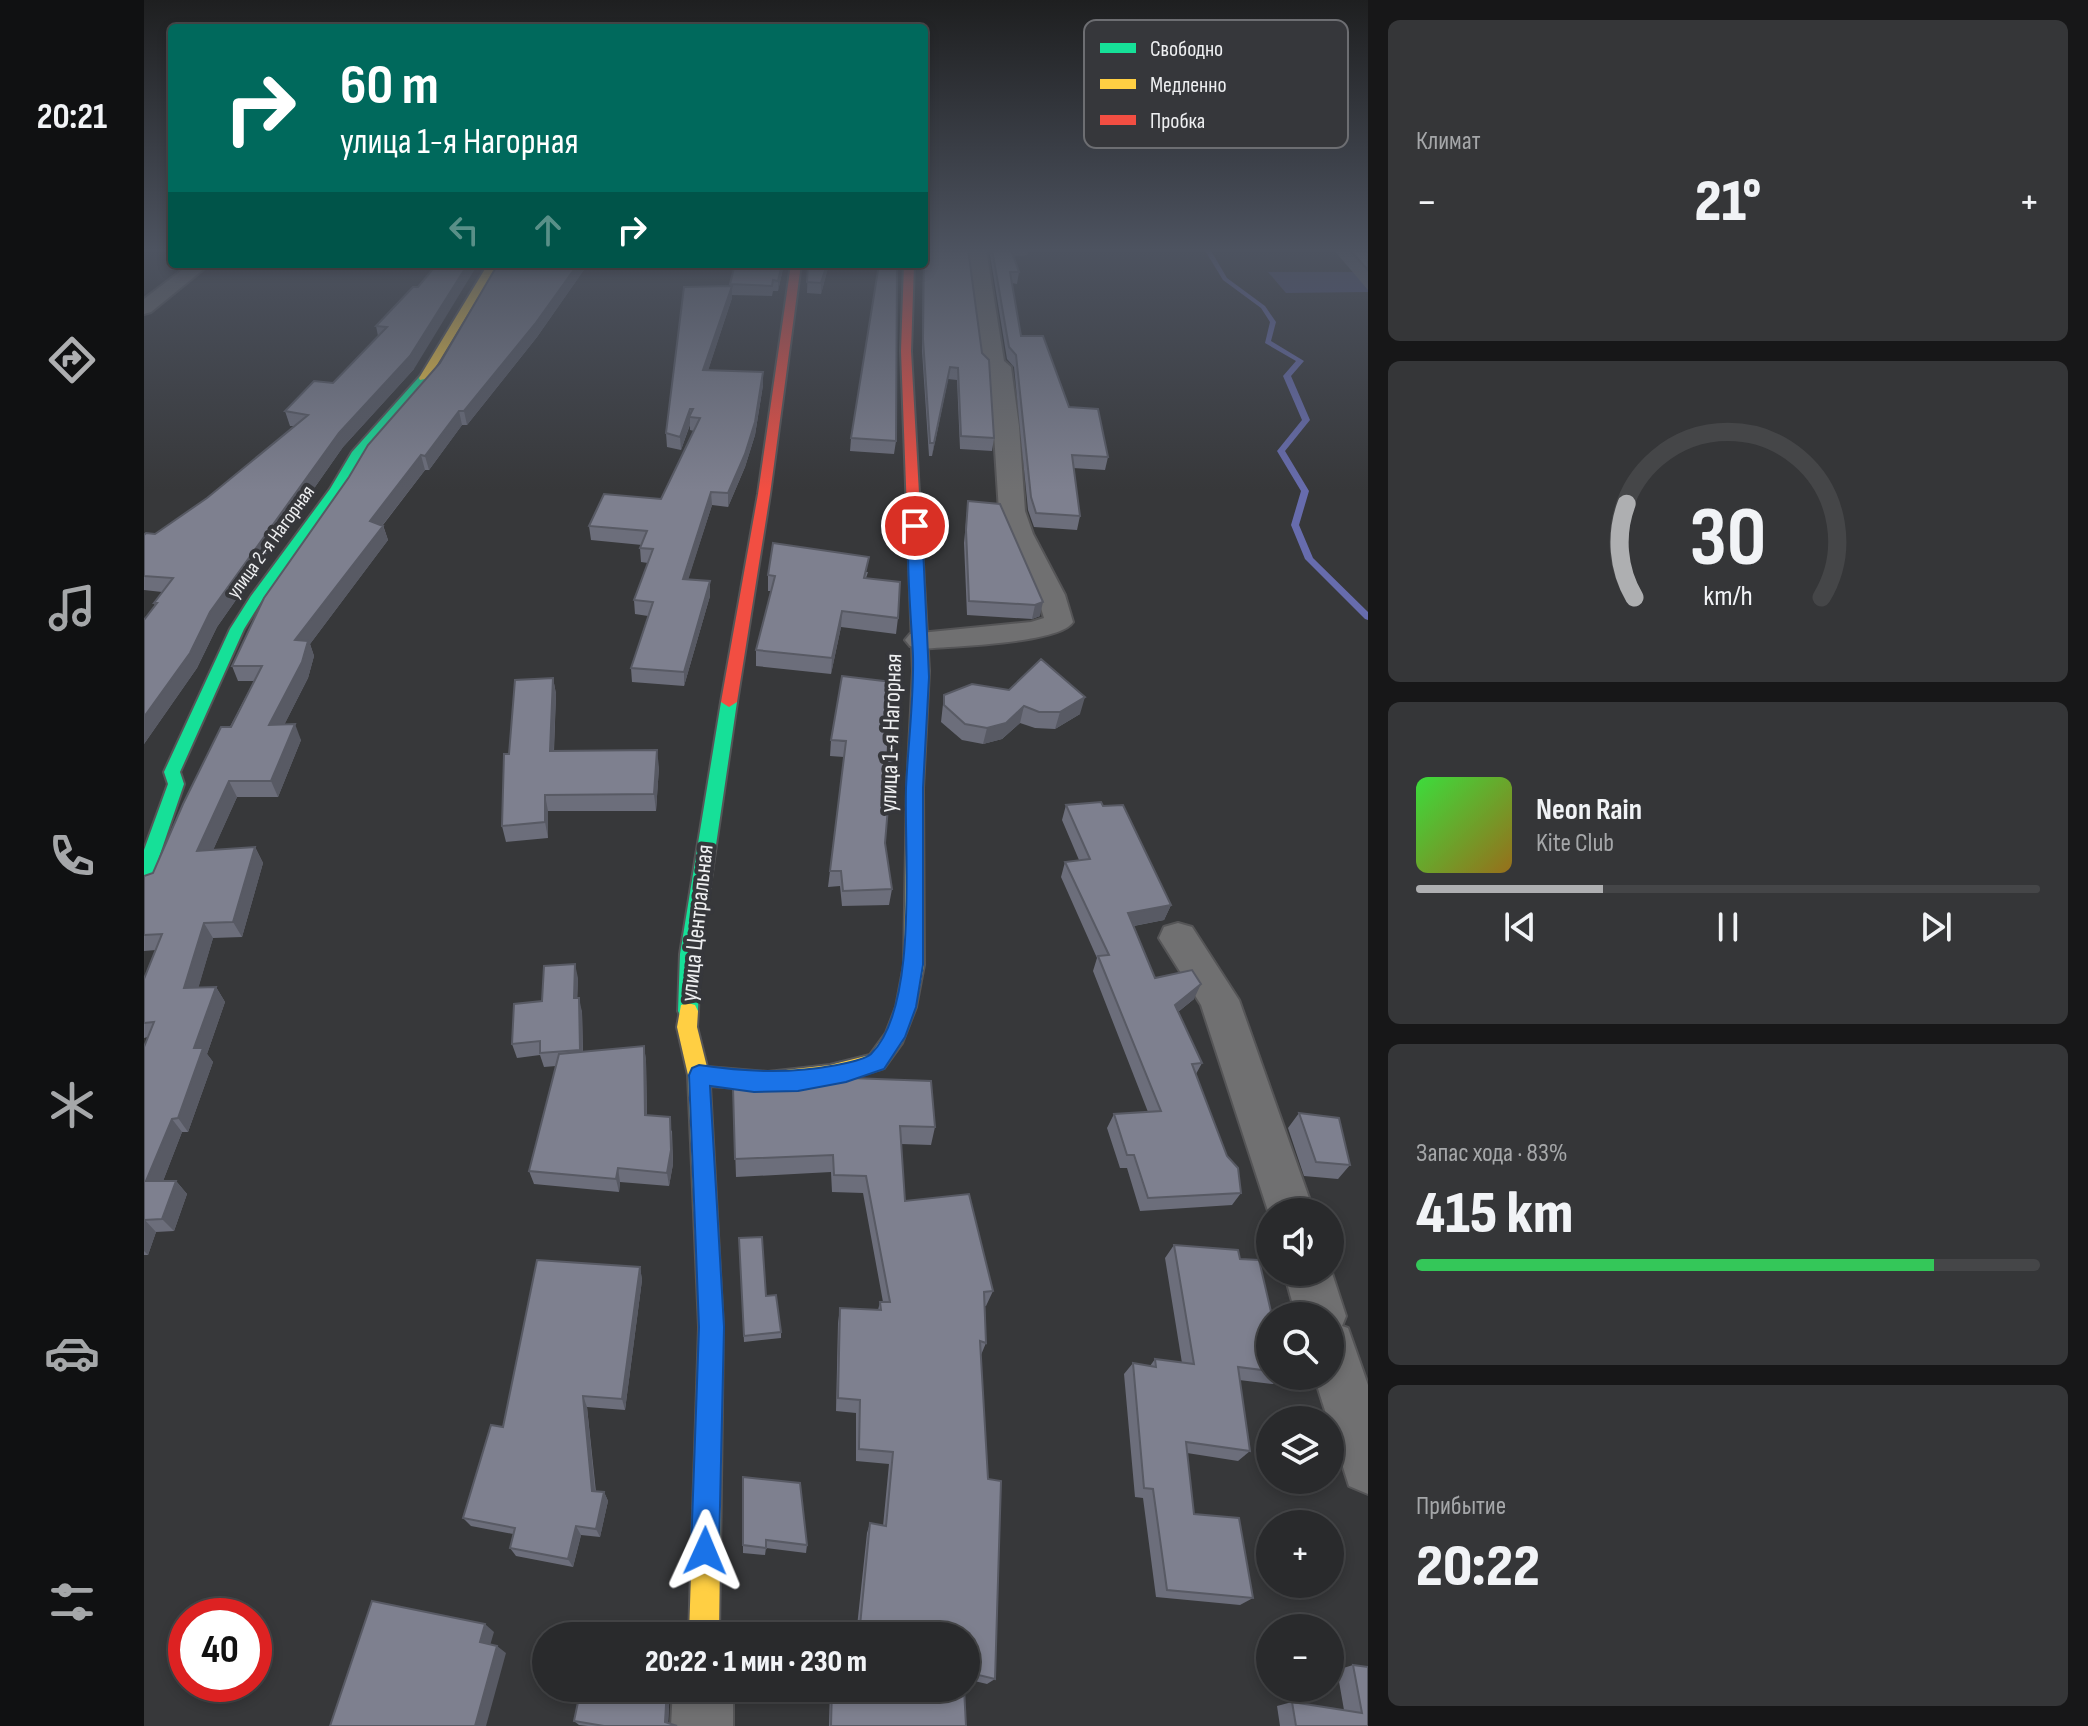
<!DOCTYPE html>
<html lang="ru">
<meta charset="utf-8">
<style>
:root{--surface:#292a2c;--page:#353638;--text:#f1f3f6;--muted:#a5a7a9;--line:#454648;--accent:#aeafb1}
body{margin:0;font-family:"Sofia Sans Condensed",sans-serif;background:var(--page);color:var(--text);height:100vh;display:flex;flex-direction:column;font-size:30px;white-space:nowrap}
*{box-sizing:border-box;margin:0}
p{font-size:26px;color:var(--muted)}
.icon{flex:none;width:44px;height:44px;fill:none;stroke:currentColor;stroke-width:2;stroke-linecap:round;stroke-linejoin:round}
.map{position:relative;flex:1;overflow:hidden}
.drawer{display:flex;flex-direction:column;gap:20px;padding:20px;background:#171718;width:720px}
.drawer>*{flex:none}
.banner{position:absolute;left:24px;top:24px;width:760px;height:244px;border-radius:8px;box-shadow:0 4px 12px #0003,0 0 0 2px var(--line);background:#00695c;color:#fff;overflow:hidden}
.tools{position:absolute;left:1112px;top:1198px;display:grid;gap:16px}
.tools a{display:grid;place-items:center;width:88px;height:88px;border-radius:50%;background:var(--surface);box-shadow:0 4px 12px #0003,0 0 0 2px var(--line);font-size:40px}
.speed{position:absolute;left:24px;top:1598px;display:flex;gap:16px;font-size:40px;font-weight:700;text-align:center}
.speed>*{display:grid;place-content:center;width:104px;height:104px;border-radius:50%;background:var(--surface);box-shadow:0 4px 12px #0003,0 0 0 2px var(--line);line-height:1}
.speed .limit{border:12px solid #d22;background:#fff;color:#111}
.pin{position:absolute;display:grid;place-items:center;width:68px;height:68px;color:#fff;margin:-34px;border:4px solid #fff;border-radius:50%;box-shadow:0 2px 8px #0007}
.me{position:absolute;width:88px;margin:-44px;rotate:1deg;stroke-linejoin:round;filter:drop-shadow(0 0 6px #0008)}
.turn{display:flex;align-items:center;gap:28px;height:168px;padding:0 40px;font-size:36px}
.turn .icon{width:104px;height:104px;stroke-width:2.5}
.turn b{display:block;font-size:56px;line-height:68px}
.lanes{display:flex;align-items:center;height:76px;padding:0 40px;background:#0003;justify-content:center;gap:40px;direction:ltr}
.lanes .off{opacity:.35}
.big{font-size:60px;font-weight:800;line-height:1.1}
.drawer .tile{flex:1;display:flex;flex-direction:column;justify-content:center;gap:12px;min-width:0;padding:0 28px;border-radius:12px;background:var(--page)}
.drawer .dial{align-items:center;gap:0}
.dial svg{height:208px;overflow:visible;fill:none;stroke:var(--line);stroke-width:7;stroke-linecap:round;text-anchor:middle}
.dial text{fill:var(--text);stroke:none}
.song{display:flex;align-items:center;gap:24px}
.cover{width:96px;height:96px;border-radius:12px;background:linear-gradient(135deg,hsl(120 70% 55%),hsl(40 70% 35%))}
.played{height:8px;border-radius:4px;background:linear-gradient(90deg,var(--accent) 30%,var(--line) 30%)}
.keys{display:flex;justify-content:space-around;direction:ltr}
.heat{display:flex;justify-content:space-between;align-items:center;font-size:44px;direction:ltr}
.charge{height:12px;border-radius:6px;background:linear-gradient(90deg,#34c759 83%,var(--line) 0)}
.trip{position:absolute;left:388px;top:1622px;width:448px;height:80px;border-radius:40px;background:var(--surface);box-shadow:0 4px 12px #0003,0 0 0 2px var(--line);font-weight:800;line-height:80px;text-align:center}
main{display:flex;flex:1;min-height:0}
.menu{display:flex;flex-direction:column;width:144px;justify-content:space-around;align-items:center;background:#101112;color:var(--muted)}
.menu .icon{width:56px;height:56px}
.menu .active{color:var(--accent)}
.menu b{font-size:36px;color:var(--text)}
.map>svg:first-child{display:block}
</style>
<main>
<nav class="menu">
<b>20:21</b>
<svg class="icon active" aria-label="directions" viewBox="0 0 24 24"><path d="M12 3l9 9-9 9-9-9zM9 14v-3h6M13 9l2 2-2 2"/></svg>
<svg class="icon" aria-label="music" viewBox="0 0 24 24"><path d="M9 18V5l10-2v13"/><circle cx="6" cy="18" r="3"/><circle cx="16" cy="16" r="3"/></svg>
<svg class="icon" aria-label="phone" viewBox="0 0 24 24"><path d="M5 4h4l2 5-3 2q2 4 5 5l2-3 5 2v4C11 20 4 13 5 4z"/></svg>
<svg class="icon" aria-label="climate" viewBox="0 0 24 24"><path d="M12 3v18M4 7l16 10M4 17L20 7"/></svg>
<svg class="icon" aria-label="car" viewBox="0 0 24 24"><path d="M5 17H2v-5l4-1 3-4h7l3 4 3 1v5h-3M9 17h6M6 11h13"/><circle cx="7" cy="17" r="2"/><circle cx="17" cy="17" r="2"/></svg>
<svg class="icon" aria-label="filters" viewBox="0 0 24 24"><path d="M4 7h16M4 17h16"/><circle cx="9" cy="7" r="2"/><circle cx="15" cy="17" r="2"/></svg>
</nav>
<div class="map">
<svg width="1224" height="1726" viewBox="0 0 1224 1726">
<rect width="100%" height="100%" fill="#37383a"/>
<path fill="#4d517d" d="M1124 272H1224V292L1142 293Z"/>
<g fill="none" stroke-linecap="round" stroke-linejoin="round">
<path fill="#676cad" fill-rule="evenodd" d="M1060 249H1066L1083 278 1121 306 1132 322 1127 341 1160 361 1147 376 1166 420 1141 451 1165 491 1155 525 1169 558 1224 612V620L1221 619 1161 559 1147 525 1157 491 1133 451 1158 420 1139 376 1152 361 1121 343 1126 322 1117 308 1079 280Z"/>
<defs>
<path id="street" d="M824 249H842L860 361 867 367 875 426 881 511 889 534 921 595 929 622C915 644 805 646 776 649L766 646 761 640 766 634 887 622 900 618 893 595 863 534 855 511 846 371 839 365Z
M46 264H66L7 312 0 314V299Z
M1034 923 1048 927 1095 1000 1170 1212H1126V1217L1057 1005 1015 938 1020 927Z
M1186 1267 1202 1316 1198 1326 1204 1328 1224 1385V1494L1205 1486 1170 1376H1186V1316H1152L1140 1272H1186Z
M529 1688H589V1726H527Z"/>
<path id="fast" d="M276 376 285 378 217 457 198 490 120 597 100 629 36 772 40 784 9 875 6 880 0 882V850L24 784 20 772 86 629 107 596 186 489 208 452Z
M585 697 593 702 556 954 554 1011 551 1017 544 1019 537 1017 534 1011 536 954 577 702Z"/>
<path id="slow" d="M344 264H354L285 378 276 380 275 378Z
M777 666 785 671 779 788 780 965 772 1007 758 1043 740 1068 686 1084 624 1090 566 1086 579 1327 575 1636H545L555 1327 544 1075 533 1027 537 1005 544 1003 551 1005 554 1011 553 1027 563 1067 624 1072 686 1065 726 1055 742 1033 752 1007 760 965 763 788 769 671Z"/>
<path id="jam" d="M647 264H657L626 494 593 702 585 707 577 702 614 494Z
M760 264H770L767 351 785 671 777 676 769 671 757 351Z"/>
</defs>
<use href="#street" stroke="#555557" stroke-width="4"/>
<use href="#fast" stroke="#555557" stroke-width="4"/>
<use href="#slow" stroke="#555557" stroke-width="4"/>
<use href="#jam" stroke="#555557" stroke-width="4"/>
<use href="#street" fill="#707071" fill-rule="evenodd"/>
<use href="#fast" fill="#16e098" fill-rule="evenodd"/>
<use href="#slow" fill="#ffcf43" fill-rule="evenodd"/>
<use href="#jam" fill="#f24e42" fill-rule="evenodd"/>
</g>
<path fill="#6c6e7b" d="M845 249H884L883 255 870 256 875 272 873 284 868 283 877 336 925 407 964 457 961 470 929 468 936 516 933 530 890 527 884 510 870 367 863 359Z
M1189 249H1224V290Z
M354 264H444L393 337 323 425H318L285 470H281L239 525 244 540 166 644 170 656 164 678 140 725 157 740 134 797H93L69 850 111 847 119 863 98 937 69 938 54 988 72 987 81 1002 63 1054 69 1062 44 1132H38L19 1181H32L43 1194 30 1231 12 1232 4 1255H0V1047L4 1037 0 1038V979L12 950 0 951V876L9 873 110 681H94L88 666 296 363Z
M591 264H640L634 291H629L628 296 588 295V298L564 370 619 372V385L611 435 601 467 584 507 568 505 544 579 566 581V596L540 686 488 682 487 668 504 616 491 614 490 600 504 563 497 562 496 548 498 545 447 540 445 526 517 499 550 431 546 430V425L537 450 523 447 522 433 586 286Z
M664 264H685L677 294 663 293Z
M779 264 850 438 848 451 816 449 813 380 804 379 788 456H785L778 351Z
M269 287 270 369 199 447 73 627 53 668 0 744V620L11 606 10 603 18 592 0 590V535L11 534 63 498 150 426H146L141 411 189 383 234 336 232 326Z
M707 438 752 441 750 454 706 451Z
M824 501 856 504 896 616 888 619 823 615 820 543Z
M724 572 722 578 754 618 752 634 697 627 687 674 612 666V650L627 591H624V575Z
M409 678 412 694 410 751 515 767 512 811H404V838L362 842 358 826 365 754Z
M800 695 936 714 911 729 891 728 876 723 858 739 839 744 818 740 797 722Z
M687 740 751 748 749 764H748L741 843 748 889 745 905 698 906 696 886 684 887 700 757 686 756Z
M922 805 959 806 1027 905 1020 920 990 926 1011 978 1050 999 1034 1012 1058 1063 1052 1074 1097 1193 1088 1205 996 1211 983 1168H976L963 1128 970 1114 1004 1112 949 971 953 958 917 877 921 862 935 860 918 820Z
M434 978 433 998 438 1012 439 1052 500 1046 502 1061 503 1115 528 1131 529 1164 525 1186 476 1182 475 1192 390 1184 385 1171 412 1066 400 1067 396 1055 373 1058 368 1044 398 1001Z
M589 1088 791 1127 787 1145 757 1144 761 1201 849 1291 842 1306H841L842 1343 837 1355 851 1679 843 1684 822 1679V1636H712L723 1533 726 1523 739 1526 745 1464 712 1461V1413L692 1411 694 1323 696 1308 734 1310 736 1302H739L719 1193 688 1192 687 1172 592 1177Z
M1155 1113 1206 1165 1194 1179 1160 1176 1144 1128Z
M595 1238 622 1296 637 1332V1338L600 1342Z
M1030 1245 1096 1259 1126 1316V1376H1138L1129 1384 1095 1380 1106 1451 1094 1461 1043 1453 1050 1514 1109 1598 1096 1605 1012 1597 999 1498 991 1497 980 1374 989 1363 1006 1366 1011 1359 1038 1363 1021 1258Z
M496 1267 498 1280 481 1410 443 1407 452 1492H460L464 1501 456 1537 437 1535 429 1567 372 1556 366 1548 369 1534 327 1526 319 1518 359 1427Z
M599 1477 663 1545 662 1553 622 1548 621 1555 599 1553Z
M1209 1665 1224 1726H1136L1133 1706 1148 1702 1200 1710 1193 1670Z
M437 1688H526L524 1723 533 1726H444L435 1725 430 1721Z
M686 1688H820L822 1726H685Z"/>
<path fill="#585a64" d="M866 249H884L883 255 865 257Z
M324 264H334L270 369 199 447 73 627 53 668 0 744V717L66 612 195 433Z
M434 264H444L393 337 323 425 320 411Z
M638 264H640L634 291V281Z
M683 264H685L677 294V283Z
M588 286V298L560 383 559 370Z
M806 367 804 379 788 456 790 443Z
M619 372V385L611 435 601 467 584 507V493Z
M546 409V424L537 450 536 437Z
M315 411 318 425 285 470 281 456Z
M277 455 281 470 230 536 226 521Z
M567 492 568 505 540 593 539 579Z
M239 526 244 540 166 644 170 656 164 678 132 741 125 725 151 640Z
M566 581V596L540 686V672Z
M899 602 896 616 888 619 891 605Z
M698 611 697 627 687 674 688 658Z
M409 678 412 694 409 768 406 751Z
M941 697 936 714 911 729 916 712Z
M880 706 876 723 858 739 839 744 843 728Z
M151 724 157 740 134 797 127 781Z
M513 750 515 767 512 811 510 794Z
M85 781 93 797 62 866 53 851Z
M401 795 404 811V838L401 822Z
M111 847 119 863 98 937 89 922Z
M1027 905 1020 920 978 928 984 913Z
M60 923 69 938 50 1003 40 988Z
M431 964 434 978 433 1013 430 998Z
M1057 984 1050 999 1024 1020 1031 1005Z
M72 987 81 1002 63 1054 69 1062 44 1132 34 1118 50 1048Z
M435 998 438 1012 439 1064 436 1050Z
M500 1046 502 1061 503 1129 501 1115Z
M526 1117 529 1164 525 1186 523 1173Z
M28 1119 38 1132 14 1194 2 1181Z
M474 1168 476 1182 475 1192 472 1179Z
M32 1181 43 1194 30 1231 18 1219Z
M0 1219 12 1232 4 1255 0 1251Z
M496 1267 498 1280 481 1410 478 1399Z
M439 1396 443 1407 452 1500 448 1491Z
M460 1492 464 1501 456 1537 452 1529Z
M432 1526 437 1535 429 1567 424 1559Z
M341 1624 350 1632 345 1649 336 1642Z
M353 1646 362 1653 342 1726H331Z
M523 1688H526L524 1726 521 1722Z"/>
<path fill="#7e808f" stroke="#585a64" stroke-width="2" d="M780 249H824L838 353 845 360 850 438 817 436 814 368 806 367 790 443H786L779 339Z
M848 249H867L875 272H866L877 336H899L925 407 954 409 964 457 928 455 936 516 892 513 887 497 872 355 865 347Z
M1205 249H1224V270Z
M293 264H324L266 356 195 433 66 612 46 653 0 717V620L13 603H10L29 578 0 576V535L2 533 11 534 63 498 164 415 141 411 170 381 189 383 243 327 232 326 269 287H274Z
M354 264H434L391 324 320 411H315L281 456 277 455 226 521 239 526 151 640 164 641 158 662 125 725 151 724 127 781H85L53 851 111 847 89 922 60 923 40 988 72 987 50 1048H59L34 1118 28 1119 2 1181H32L18 1219 0 1220V1047L10 1022 0 1023V979L18 934 0 935V876L9 873 39 804 77 727H87L118 666H88L120 598 205 477 224 445 296 363Z
M591 264H638L634 281 629 280 628 286 586 284Z
M664 264H683L677 283 663 282Z
M735 264H753L752 441 707 438Z
M588 286 559 370 619 372 611 422 601 454 584 493 567 492 539 579 566 581 540 672 487 668 509 602 490 600 509 549 496 548 503 531 445 526 460 494 517 499 556 418 545 417 549 409H546L536 437 522 433 540 287Z
M824 501 856 504 899 602 891 605 825 601 822 530Z
M629 543 725 557 720 578 756 582 754 618 698 611 688 658 612 650 631 576 624 575Z
M897 659 941 697 916 712H895L880 706 862 723 843 728 821 724 800 705V695L828 684 865 690Z
M698 676 756 683 751 748H749L741 843 748 889 699 891 697 871H686L702 741 687 740Z
M409 678 406 751 513 750 510 794 401 795V822L358 826 360 754H365L371 680Z
M957 802 959 806 979 805 1027 905 984 913 1011 978 1048 970 1057 984 1031 1005 1058 1063 1048 1064 1083 1156 1094 1168 1097 1193 1004 1198 990 1155H983L970 1114 1017 1111 954 956 965 955 921 862 946 859 922 805Z
M431 964 430 998H435L436 1050 396 1053V1041L368 1044 370 1004 398 1001 400 966Z
M500 1046 501 1115 526 1117 527 1150 523 1173 474 1168 472 1179 385 1171 415 1054Z
M706 1078 787 1081 791 1127 756 1126 761 1201 825 1194 849 1291 840 1292 842 1343 836 1341 844 1479 857 1481 851 1679 822 1672V1636H715L726 1523 742 1526 749 1452 715 1449 716 1400 694 1398 696 1308 737 1310 736 1302H746L722 1176 690 1175 689 1155 591 1159 589 1088 655 1090Z
M1155 1113 1195 1118 1206 1165 1172 1162Z
M618 1237 622 1296 632 1295 637 1332 600 1336 595 1238Z
M1030 1245 1094 1250 1096 1259 1115 1260 1128 1316H1126V1371L1094 1367 1106 1451 1042 1442 1050 1514 1095 1518 1109 1598 1023 1590 1009 1489 1000 1488 989 1363 1012 1367 1011 1359 1050 1364Z
M393 1260 496 1267 478 1399 439 1396 448 1491 460 1492 452 1529 432 1526 424 1559 366 1548 371 1528 319 1518 347 1425 359 1427Z
M599 1477 656 1483 663 1545 622 1540V1548L599 1545Z
M228 1601 341 1624 336 1642 353 1646 331 1726H186Z
M1209 1665 1224 1667V1726H1152L1148 1702 1218 1713Z
M437 1688H523L521 1722 533 1726H460L430 1721Z
M688 1688H820L822 1726H687Z"/>
<linearGradient id="sky" x2="0" y2="1"><stop stop-color="#1e1f20"/><stop offset="0.51" stop-color="#4d5360"/><stop offset="1" stop-color="#4d5360" stop-opacity="0"/></linearGradient>
<rect width="1224" height="490" fill="url(#sky)"/>
<path fill="#1a73e8" stroke="#114b97" stroke-width="2" d="M767 523 778 526 785 677 779 788V965L772 1007 761 1037 740 1069 702 1082 654 1091 610 1092 566 1086 580 1327 575 1551 571 1561 561 1565 551 1561 547 1551 555 1327 545 1075 548 1068 555 1065C603 1072 645 1074 693 1065 703 1063 720 1060 727 1054 775 1007 760 854 762 788 764 744 770 700 769 656 768 628 760 544 767 523Z"/>
<g text-anchor="middle" dominant-baseline="central" stroke-width="8" stroke-linejoin="round" paint-order="stroke">
<g font-size="20" fill="#eeeff1" stroke="#36373b">
<text transform="translate(127 542) rotate(-54)">улица 2-я Нагорная</text>
</g>
<g font-size="24" fill="#eeeff1" stroke="#36373b">
<text transform="translate(747 733) rotate(-88)">улица 1-я Нагорная</text>
<text transform="translate(553 923) rotate(-84)">улица Центральная</text>
</g>
</g>
<rect x="940" y="20" width="264" height="128" rx="12" fill="#36373b" stroke="#6d6e72" stroke-width="2"/>
<rect x="956" y="43" width="36" height="10" fill="#16e098"/>
<rect x="956" y="79" width="36" height="10" fill="#ffcf43"/>
<rect x="956" y="115" width="36" height="10" fill="#f24e42"/>
<g font-size="22" fill="#eeeff1">
<text x="1006" y="56">Свободно</text>
<text x="1006" y="92">Медленно</text>
<text x="1006" y="128">Пробка</text>
</g>
</svg>
<div class="tools">
<a><svg class="icon" aria-label="sound" viewBox="0 0 24 24"><path d="M4 9h4l5-4v14l-5-4H4zM17 9q2 3 0 6"/></svg></a>
<a><svg class="icon" aria-label="search" viewBox="0 0 24 24"><circle cx="10" cy="10" r="6"/><path d="M15 15l6 6"/></svg></a>
<a><svg class="icon" aria-label="layers" viewBox="0 0 24 24"><path d="M12 4l9 5-9 5-9-5zM3 14l9 5 9-5"/></svg></a>
<a>+</a>
<a>−</a>
</div>
<div class="speed"><div class="limit">40</div></div>
<div class="pin" style="left:771px;top:526px;background:#d93025"><svg class="icon" aria-label="arrive" viewBox="0 0 24 24"><path d="M6 21V4h12l-3 4 3 4H6"/></svg></div>
<svg class="me" style="left:561px;top:1551px" viewBox="-20 -20 40 40"><path d="M0-17L14 15 0 8-14 15z" fill="#1a73e8" stroke="#fff" stroke-width="4"/></svg>
<div class="trip">20:22 · 1 мин · 230 m</div>
<div class="banner">
<div class="turn"><svg class="icon" aria-label="right" viewBox="0 0 24 24"><path d="M7 20v-9h11M14 6l5 5-5 5"/></svg><div><b>60 m</b>улица 1-я Нагорная</div></div>
<div class="lanes"><svg class="icon off" aria-label="left" viewBox="0 0 24 24"><path d="M17 20v-9H6M10 6l-5 5 5 5"/></svg><svg class="icon off" aria-label="ahead" viewBox="0 0 24 24"><path d="M12 20V5M6 11l6-6 6 6"/></svg><svg class="icon" aria-label="right" viewBox="0 0 24 24"><path d="M7 20v-9h11M14 6l5 5-5 5"/></svg></div>
</div>
</div>
<section class="drawer">
<div class="tile"><p>Климат</p>
<div class="heat"><a>−</a><b class="big">21°</b><a>+</a></div>
</div>
<div class="tile dial"><svg viewBox="0 0 100 80">
<path d="M14 69A42 42 0 1 1 86 69"/>
<path d="M14 69A42 42 0 0 1 11 33" stroke="#aeafb1"/>
<text x="50" y="56" font-size="32" font-weight="700">30</text>
<text x="50" y="72" font-size="11">km/h</text>
</svg></div>
<div class="tile">
<div class="song"><i class="cover"></i><div><b>Neon Rain</b><p>Kite Club</p></div></div>
<div class="played"></div>
<div class="keys"><svg class="icon" aria-label="previous" viewBox="0 0 24 24"><path d="M18 5L8 12l10 7zM5 5v14"/></svg><svg class="icon" aria-label="pause" viewBox="0 0 24 24"><path d="M8 5v14M16 5v14"/></svg><svg class="icon" aria-label="next" viewBox="0 0 24 24"><path d="M6 5l10 7-10 7zM19 5v14"/></svg></div>
</div>
<div class="tile"><p>Запас хода · 83%</p><b class="big">415 km</b><div class="charge"></div></div>
<div class="tile"><p>Прибытие</p><b class="big">20:22</b></div>
</section>
</main>
